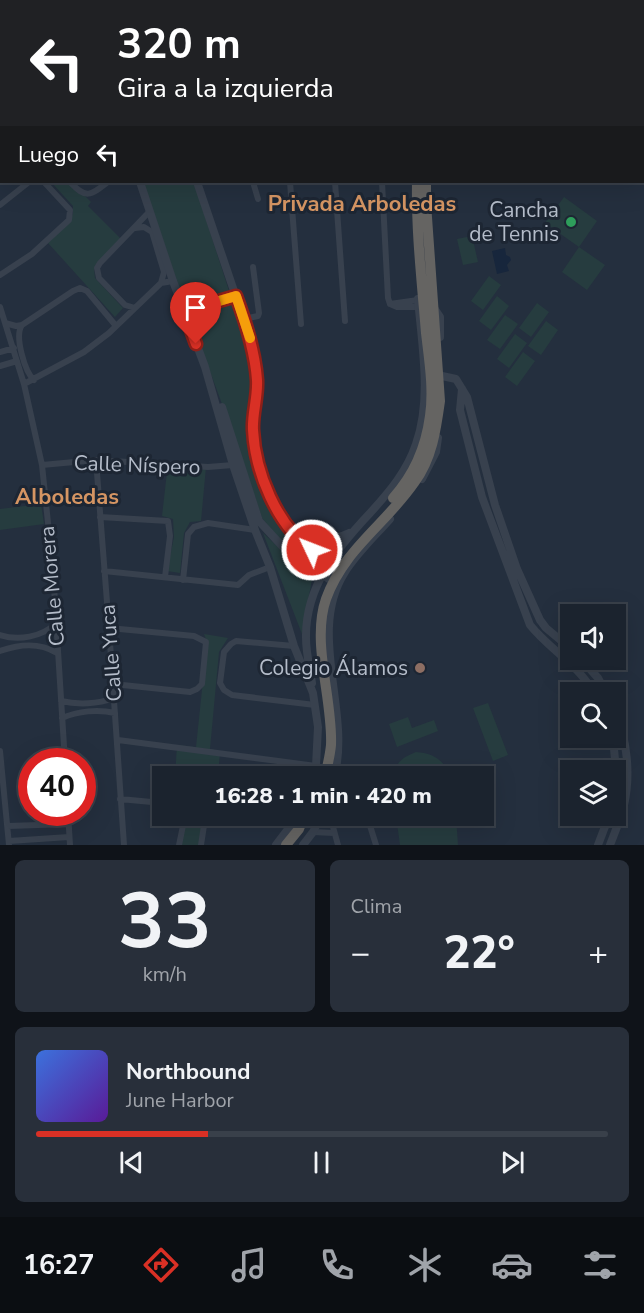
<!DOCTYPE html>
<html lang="es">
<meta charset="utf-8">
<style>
:root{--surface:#1b232e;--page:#282f3a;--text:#f1f3f6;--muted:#a0a4aa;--line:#39404a;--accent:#d93025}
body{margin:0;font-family:"Nunito Sans",sans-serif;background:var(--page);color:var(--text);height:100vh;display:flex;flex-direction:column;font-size:22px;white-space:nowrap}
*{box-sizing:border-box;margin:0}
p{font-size:20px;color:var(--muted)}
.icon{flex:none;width:33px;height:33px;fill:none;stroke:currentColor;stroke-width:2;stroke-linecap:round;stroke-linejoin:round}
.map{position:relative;height:845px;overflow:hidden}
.panel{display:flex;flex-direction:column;gap:15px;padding:15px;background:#0f1319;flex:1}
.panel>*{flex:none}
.hud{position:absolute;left:0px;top:0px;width:645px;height:183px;box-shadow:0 6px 24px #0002,0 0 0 2px var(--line);background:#202124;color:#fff;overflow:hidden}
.controls{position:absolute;left:560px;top:604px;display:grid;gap:12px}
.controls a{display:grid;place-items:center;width:66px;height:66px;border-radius:0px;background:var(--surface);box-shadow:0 6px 24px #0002,0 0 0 2px var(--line);font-size:30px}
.speed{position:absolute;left:18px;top:748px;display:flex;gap:12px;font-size:30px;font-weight:700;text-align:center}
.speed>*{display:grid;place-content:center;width:78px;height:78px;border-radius:50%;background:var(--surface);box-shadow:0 6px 24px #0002,0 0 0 2px var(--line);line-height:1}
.speed .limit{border:9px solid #d22;background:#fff;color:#111}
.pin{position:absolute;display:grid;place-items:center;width:51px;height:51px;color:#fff;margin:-62px -26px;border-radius:50% 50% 50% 0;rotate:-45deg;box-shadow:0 0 6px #0007}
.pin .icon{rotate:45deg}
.me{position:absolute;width:66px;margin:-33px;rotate:313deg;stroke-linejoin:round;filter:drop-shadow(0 0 4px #0008)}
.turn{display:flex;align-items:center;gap:21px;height:126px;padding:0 18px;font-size:27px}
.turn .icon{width:78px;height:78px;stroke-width:2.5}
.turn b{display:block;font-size:42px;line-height:51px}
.then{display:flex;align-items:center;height:57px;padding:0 18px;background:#0003;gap:12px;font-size:22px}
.big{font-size:45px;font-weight:800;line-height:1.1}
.panel .tile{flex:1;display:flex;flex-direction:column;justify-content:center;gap:9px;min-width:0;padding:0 21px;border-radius:9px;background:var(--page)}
.panel .dial{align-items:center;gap:0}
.dial b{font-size:78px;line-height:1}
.song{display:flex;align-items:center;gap:18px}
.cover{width:72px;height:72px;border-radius:9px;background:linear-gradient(135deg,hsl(220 70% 55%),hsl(270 70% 35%))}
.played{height:6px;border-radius:3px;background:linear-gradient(90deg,var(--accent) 30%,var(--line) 30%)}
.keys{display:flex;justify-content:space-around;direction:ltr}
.heat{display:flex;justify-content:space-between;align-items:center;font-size:33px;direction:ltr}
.panel .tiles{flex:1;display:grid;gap:15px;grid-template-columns:1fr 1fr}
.tile:last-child{grid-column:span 2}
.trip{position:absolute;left:152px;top:766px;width:342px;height:60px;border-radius:0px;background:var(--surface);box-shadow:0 6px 24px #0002,0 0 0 2px var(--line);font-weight:800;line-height:60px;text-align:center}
.tab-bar{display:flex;height:96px;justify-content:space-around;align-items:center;background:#0b0e12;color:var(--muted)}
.tab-bar .icon{width:42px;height:42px}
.tab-bar .active{color:var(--accent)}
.tab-bar b{font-size:27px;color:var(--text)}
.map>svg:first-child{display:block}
</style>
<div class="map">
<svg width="644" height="845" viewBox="0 0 644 845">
<rect width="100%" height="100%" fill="#242f3e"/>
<path fill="#263c3f" d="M51 182H71L91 202 88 206 121 239 94 269 95 278 123 308 115 317 48 243 73 214V206Z
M143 182H194L230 294 186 308Z
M564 197 597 221 579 247 605 265 587 290 562 272 579 247 545 223Z
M472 236 478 262 463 265 457 239Z
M489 276 501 285 483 310 471 301Z
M497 296 509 306 491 330 479 321Z
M229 302 233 305 247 347 253 377V400L249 441 257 468 295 540 324 566 320 572 282 542 262 518 240 453 190 317 194 313Z
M537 303 549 312 531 337 519 328Z
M505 315 518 324 500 349 487 340Z
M546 321 558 330 541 355 528 346Z
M515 334 527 343 509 368 497 359Z
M523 352 535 361 517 386 505 377Z
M168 463 206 467 201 521 190 522 184 533 180 573 167 571 174 537 173 519 162 516Z
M41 504 44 524 0 530V509Z
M263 533 312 579 302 634Z
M204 634 228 638 219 652 210 749 220 751 218 777H175L177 745 196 747 207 642Z
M488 703 508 755 493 761 473 708Z
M408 717 412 728 434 720 438 731 397 747 389 724Z
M416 752C432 753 446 760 449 777H392C395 763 403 757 416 752Z
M185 816H204L200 845H181Z
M396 816H456L458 845H400Z"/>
<path fill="#17263c" d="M505 248 506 255 510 257 511 260 507 265 509 271 497 274 492 251Z"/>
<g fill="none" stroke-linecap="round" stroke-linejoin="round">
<path stroke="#38414e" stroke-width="6" d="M67 0 68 2
M191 0 192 2
M51 2 53 0
M243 2V0
M252 2 253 0
M300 2V0
M344 2V0
M0 52 2 50
M0 106 2 108
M70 182C86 199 90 196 108 182
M253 182 258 199
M290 182 301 324
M335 182 345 321
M382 182 388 298 390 304
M0 205 29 182
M135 228 144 227 152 232 164 272 161 283
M0 275 32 254 69 220 70 210 44 182
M390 304 397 307H419
M390 304 418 300
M0 307 24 384 42 465 53 571 65 762
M135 308 125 305 99 278 97 268 100 263 150 211
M244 319 258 316 259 313 253 267
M5 323 16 326 22 325 73 291 80 288 87 291 116 326
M22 325C14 336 25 372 34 380
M0 352 14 348
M0 366 17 361
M24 384 84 352 109 333 161 283 173 281
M96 460 109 628 124 845
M42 465 96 460 208 467 233 465
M100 517 168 521 170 536 165 577
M104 571 238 585 249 575 270 567
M183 580 188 534 194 527 208 523 255 530
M109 628 194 636 206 642 202 684 197 689 190 692 113 684
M0 635C18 641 42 637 55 624
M294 646 236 641 231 644 224 652 220 683 224 690 232 695 315 705
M0 651C20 644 39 642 57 653
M61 701C78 705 98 704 114 698
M62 718C78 711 98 709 115 713
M118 740 316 766
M0 751 9 845
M336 772 353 777
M120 799 162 803
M68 813 70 845
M266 816 296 820
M330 816 338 845
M367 816 376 845
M8 826 68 824
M313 832 334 833
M9 841 69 837
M179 845 185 816
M201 845 205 819 208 816"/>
<path stroke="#38414e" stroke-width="8" d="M80 0V2
M139 0 140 2
M140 182 173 281 205 367 233 465 255 530 270 567 294 646 313 693 318 727 316 766 313 777
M197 182 251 341 257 378V398L253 429 259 469 285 523 300 542 343 571
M434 308 440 317V337
M184 311 236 296
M442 376 456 379 467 397 495 505 517 569 540 620 546 628 570 648
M462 389 460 410 482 497 530 625C551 651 577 663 594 693
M222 407 259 521 282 546 313 569 335 583
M422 479 436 452 438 438
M287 524C309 535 324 545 349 533
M582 660 598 678 606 693
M312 683C310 669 306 653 306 638 305 586 338 547 371 512 390 491 407 471 416 444 432 399 422 346 418 299
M613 738 617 781 615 794
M334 777C352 713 306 632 345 572 357 553 375 536 390 519
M276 845 298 816
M303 845 313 832 321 816
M598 845 609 816
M610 845C615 832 621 818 624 805 631 775 627 738 615 711"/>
<path stroke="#656462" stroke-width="10" d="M582 0 585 2
M483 2 485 0
M393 498C414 475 426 446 430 416 434 389 429 359 426 333 422 283 416 232 417 182
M325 777C327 767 330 756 331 745 333 700 311 642 326 599 344 549 385 525 414 483 432 459 436 430 440 401L426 203V182
M286 845 299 829 304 816"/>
</g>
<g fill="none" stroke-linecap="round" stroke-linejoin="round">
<defs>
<path id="route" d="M196 344 184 311 236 296C246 323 255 351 257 380 258 397 252 414 253 430 255 472 277 526 312 550"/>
</defs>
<use href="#route" stroke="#8d1f18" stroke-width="15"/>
<use href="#route" stroke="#d93025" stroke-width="10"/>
<path stroke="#f59e0b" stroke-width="10" d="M209 304 236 296 250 338"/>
</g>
<circle fill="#2e9e5b" stroke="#1d2633" stroke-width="2" cx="571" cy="222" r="6"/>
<circle fill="#8d6e63" stroke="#1d2633" stroke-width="2" cx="420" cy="668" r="6"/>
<g text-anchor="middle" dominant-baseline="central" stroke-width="6" stroke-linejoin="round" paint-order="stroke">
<g font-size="21" fill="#b4bcc9" stroke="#1d2633" text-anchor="end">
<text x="559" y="210">Cancha<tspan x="559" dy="24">de Tennis</tspan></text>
<text x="408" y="668">Colegio Álamos</text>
</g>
<g font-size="21" fill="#b4bcc9" stroke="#1d2633">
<text transform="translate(137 465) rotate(2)">Calle Níspero</text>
<text transform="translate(52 586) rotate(-95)">Calle Morera</text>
<text transform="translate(111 653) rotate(-94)">Calle Yuca</text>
</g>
<g font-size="22" font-weight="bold" fill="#d59563" stroke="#1d2633">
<text x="362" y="204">Privada Arboledas</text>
<text x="67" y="497">Alboledas</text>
</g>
</g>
</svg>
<div class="controls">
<a><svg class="icon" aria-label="sound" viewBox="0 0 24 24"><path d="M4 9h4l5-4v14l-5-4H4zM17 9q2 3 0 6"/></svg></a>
<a><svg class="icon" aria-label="search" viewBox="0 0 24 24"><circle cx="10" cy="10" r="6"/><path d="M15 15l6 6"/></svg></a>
<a><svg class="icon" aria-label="layers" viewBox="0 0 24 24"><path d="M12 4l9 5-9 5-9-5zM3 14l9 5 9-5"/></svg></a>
</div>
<div class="speed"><div class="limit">40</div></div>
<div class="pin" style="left:196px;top:344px;background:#d93025"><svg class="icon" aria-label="arrive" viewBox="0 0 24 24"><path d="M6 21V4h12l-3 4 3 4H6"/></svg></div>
<svg class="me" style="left:312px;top:550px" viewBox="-20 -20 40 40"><circle r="17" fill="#d93025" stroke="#fff" stroke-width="3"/><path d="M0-11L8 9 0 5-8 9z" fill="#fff"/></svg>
<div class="trip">16:28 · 1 min · 420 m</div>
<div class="hud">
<div class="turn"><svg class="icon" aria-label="left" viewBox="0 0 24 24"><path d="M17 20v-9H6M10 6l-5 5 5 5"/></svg><div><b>320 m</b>Gira a la izquierda</div></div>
<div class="then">Luego<svg class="icon" aria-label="left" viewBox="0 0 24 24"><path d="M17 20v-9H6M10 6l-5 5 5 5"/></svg></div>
</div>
</div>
<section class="panel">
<div class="tiles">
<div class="tile dial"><b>33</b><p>km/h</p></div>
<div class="tile"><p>Clima</p>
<div class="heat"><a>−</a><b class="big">22°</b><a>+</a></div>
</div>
<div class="tile">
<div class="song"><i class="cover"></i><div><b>Northbound</b><p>June Harbor</p></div></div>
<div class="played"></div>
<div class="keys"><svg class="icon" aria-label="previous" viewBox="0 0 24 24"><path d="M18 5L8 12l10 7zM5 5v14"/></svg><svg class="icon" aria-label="pause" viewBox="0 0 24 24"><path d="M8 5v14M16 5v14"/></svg><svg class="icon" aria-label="next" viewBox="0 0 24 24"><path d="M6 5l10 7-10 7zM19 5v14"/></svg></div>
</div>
</div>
</section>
<nav class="tab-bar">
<b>16:27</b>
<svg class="icon active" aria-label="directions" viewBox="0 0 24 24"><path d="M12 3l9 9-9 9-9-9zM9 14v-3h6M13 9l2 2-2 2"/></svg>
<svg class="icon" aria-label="music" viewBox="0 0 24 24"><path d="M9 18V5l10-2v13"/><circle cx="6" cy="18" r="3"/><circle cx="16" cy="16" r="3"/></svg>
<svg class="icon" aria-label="phone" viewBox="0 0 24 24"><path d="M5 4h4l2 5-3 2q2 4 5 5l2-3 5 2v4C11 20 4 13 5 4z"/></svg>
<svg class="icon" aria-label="climate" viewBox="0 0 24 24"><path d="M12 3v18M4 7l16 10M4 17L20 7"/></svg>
<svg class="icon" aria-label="car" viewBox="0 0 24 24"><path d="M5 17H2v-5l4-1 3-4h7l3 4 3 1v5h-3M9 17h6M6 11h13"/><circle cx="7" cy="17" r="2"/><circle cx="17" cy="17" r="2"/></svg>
<svg class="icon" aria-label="filters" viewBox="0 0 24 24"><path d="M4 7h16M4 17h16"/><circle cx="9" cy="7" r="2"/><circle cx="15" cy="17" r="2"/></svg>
</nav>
